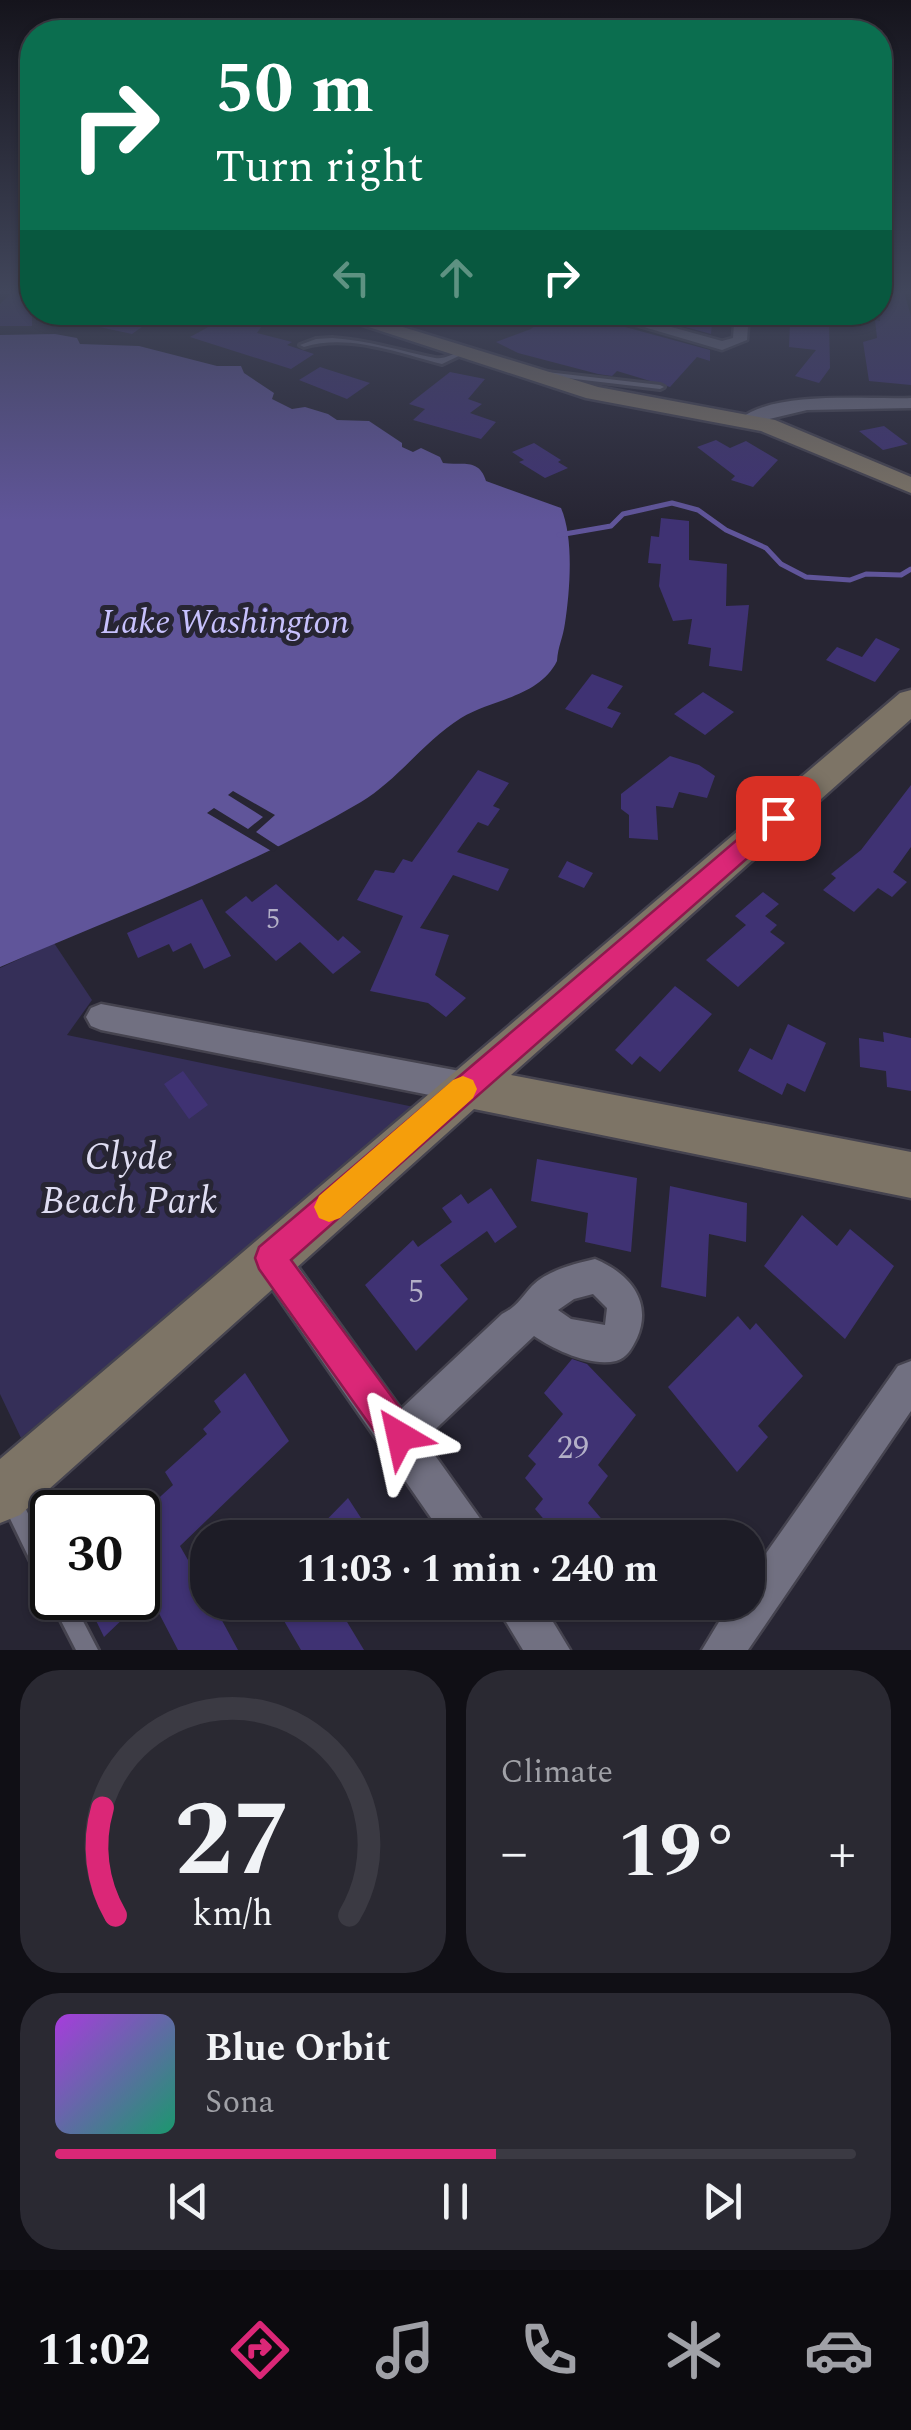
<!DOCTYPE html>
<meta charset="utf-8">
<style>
:root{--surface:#1d1c26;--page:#2a2932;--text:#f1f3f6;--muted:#a0a1a7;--line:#3b3a43;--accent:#db2777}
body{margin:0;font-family:Spectral,serif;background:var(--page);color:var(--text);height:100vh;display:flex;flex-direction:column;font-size:38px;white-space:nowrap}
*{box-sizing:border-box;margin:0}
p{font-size:32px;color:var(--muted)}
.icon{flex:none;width:55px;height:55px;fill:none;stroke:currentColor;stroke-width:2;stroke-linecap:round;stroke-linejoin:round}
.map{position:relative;height:1650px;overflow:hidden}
.drawer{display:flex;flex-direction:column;gap:20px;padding:20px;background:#100f15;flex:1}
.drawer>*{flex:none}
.hud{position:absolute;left:20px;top:20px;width:872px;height:305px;border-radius:40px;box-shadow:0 2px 8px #0004,0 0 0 2px var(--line);background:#0b6e4f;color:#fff;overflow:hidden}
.speed{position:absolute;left:30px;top:1490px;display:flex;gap:20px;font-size:50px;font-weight:700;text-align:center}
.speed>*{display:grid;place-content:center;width:130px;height:130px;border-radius:50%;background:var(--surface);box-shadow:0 2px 8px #0004,0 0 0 2px var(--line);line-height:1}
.speed .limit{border:5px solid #111;border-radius:15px;background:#fff;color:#111}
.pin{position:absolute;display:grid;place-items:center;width:85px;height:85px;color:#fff;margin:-42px;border-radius:20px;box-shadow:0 5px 15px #0006}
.me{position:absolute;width:110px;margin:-55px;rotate:324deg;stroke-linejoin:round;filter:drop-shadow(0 0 8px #0008)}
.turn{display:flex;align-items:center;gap:35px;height:210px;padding:0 30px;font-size:45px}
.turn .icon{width:130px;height:130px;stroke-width:2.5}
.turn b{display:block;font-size:70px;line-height:85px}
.lanes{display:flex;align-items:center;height:95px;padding:0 30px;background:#0003;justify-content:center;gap:50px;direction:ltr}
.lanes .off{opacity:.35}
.big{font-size:75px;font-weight:700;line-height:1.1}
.drawer .card{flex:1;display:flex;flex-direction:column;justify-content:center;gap:15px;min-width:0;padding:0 35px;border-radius:40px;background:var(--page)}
.drawer .dial{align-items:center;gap:0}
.dial svg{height:260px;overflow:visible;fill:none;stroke:var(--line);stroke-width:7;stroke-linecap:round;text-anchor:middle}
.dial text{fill:var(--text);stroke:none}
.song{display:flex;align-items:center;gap:30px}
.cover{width:120px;height:120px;border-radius:15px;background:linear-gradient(135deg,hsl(280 70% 55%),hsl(160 70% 35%))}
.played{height:10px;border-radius:5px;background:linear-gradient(90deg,var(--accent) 55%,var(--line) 55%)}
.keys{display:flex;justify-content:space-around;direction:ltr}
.heat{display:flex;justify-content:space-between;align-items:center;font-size:55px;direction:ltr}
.drawer .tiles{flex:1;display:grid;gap:20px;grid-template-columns:1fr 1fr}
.card:last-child{grid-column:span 2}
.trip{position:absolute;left:190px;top:1520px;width:575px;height:100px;border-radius:40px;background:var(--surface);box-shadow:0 2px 8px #0004,0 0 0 2px var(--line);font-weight:700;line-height:100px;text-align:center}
.menu{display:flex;height:160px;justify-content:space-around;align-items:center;background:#0c0b0f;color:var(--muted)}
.menu .icon{width:70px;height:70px}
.menu .selected{color:var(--accent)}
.menu b{font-size:45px;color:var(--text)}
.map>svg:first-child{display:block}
</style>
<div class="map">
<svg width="911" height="1650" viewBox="0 0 911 1650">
<rect width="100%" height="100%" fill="#272533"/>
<path fill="#352f58" d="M54 943 92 1000 67 1035 414 1107 21 1438 0 1394V968Z"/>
<path fill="#60559a" d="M55 334 77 338 80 344 139 346 217 366H241L244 373 274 393 272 399 292 409 305 407 328 414 337 420 369 421 402 443V447L413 452 421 448 440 457 443 463C461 466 479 457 486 481L561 508C574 538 570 590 565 623 563 638 558 646 557 661 539 697 493 699 461 718 424 741 399 779 361 802 247 869 122 914 0 967V335Z"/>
<path fill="#272533" d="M233 791 275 815 256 832 279 847 273 852 207 813 214 808 248 829 263 817 228 795Z"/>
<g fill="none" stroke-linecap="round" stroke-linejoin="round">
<path stroke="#60559a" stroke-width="5" d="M559 535 611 526 623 514 672 503 698 510 726 530 766 548 781 564 806 577 850 580 866 574 901 575 911 569"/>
</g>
<path fill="#3f3273" d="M14 290H32V326H0V304Z
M880 290 904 292 911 316V385L869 381 863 342 877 338 875 320 880 321Z
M68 312H163L132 334 67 320Z
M236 312H271L257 333 292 342 287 345 314 354 291 369 190 337Z
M550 312 614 324 710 350V361L697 357 670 387 617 371 612 376 598 374 518 353 496 342 531 329Z
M665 312H713L711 334 664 321Z
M807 319 829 321 830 368 819 383 795 376 816 350 789 347 790 324H807Z
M320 367 370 383 347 399 299 380Z
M450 372 485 379 468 399 482 404 470 413 496 422 481 439 413 420 425 409 409 404Z
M884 426 908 444 883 450 859 431Z
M716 440 730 448 746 441 778 460 753 487 731 480 735 476 697 447Z
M534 443 561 460 558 462 568 468 545 478 519 462 524 460 512 452Z
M661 518 689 521V560L727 564 726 606 749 605 742 671 709 666 711 648 688 644 692 619 673 621 659 586 661 564 648 563 651 536 659 537Z
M876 638 900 649 875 682 826 660 837 647 862 657Z
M592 674 623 686 607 708 621 713 612 728 565 709Z
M703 692 734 712 705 735 674 714Z
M670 756 699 765 715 776 707 798 679 792 673 808 656 806 658 840 629 838V815L621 809V794Z
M478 770 509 783 493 806 500 809 488 826 478 822 457 852 509 869 498 891 453 875 420 928 449 935 435 975 466 998 446 1017 428 1003 370 991 403 916 357 900 375 870 394 873 403 859 412 862Z
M911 785V847L893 872 907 882 892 897 878 888 854 912 823 890 836 878 831 874 861 850Z
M567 861 593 873 584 888 558 877Z
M276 884 338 941 343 936 361 952 333 974 300 942 276 961 225 912 246 896 252 902Z
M763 892 779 904 765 916 777 925 770 932 785 943 738 987 706 960 746 925 735 916Z
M202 899 231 956 204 969 191 943 173 952 169 944 138 958 127 933Z
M675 986 712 1014 660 1072 640 1056 632 1065 615 1050Z
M788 1024 826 1043 805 1092 787 1083 782 1095 738 1071 750 1048 772 1060Z
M883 1032 911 1038V1091L887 1087 886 1071 860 1067 859 1038 884 1042Z
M183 1071 208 1105 189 1119 164 1084Z
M537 1159 637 1178 631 1252 585 1242 588 1213 531 1201Z
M670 1186 747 1203 746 1242 709 1234 706 1297 661 1287Z
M491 1188 517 1227 495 1243 487 1231 440 1265 468 1299 416 1351 365 1285 413 1240 418 1247 452 1222 442 1208 461 1194 468 1204Z
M802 1215 837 1246 850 1229 894 1266 845 1339 764 1266Z
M738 1316 750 1330 756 1323 803 1376 758 1426 768 1437 737 1472 668 1387Z
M572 1359 587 1364 636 1415 598 1465 608 1476 588 1503 618 1538H560L535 1509 543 1499 525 1478 536 1464 528 1456 563 1414 544 1393Z
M245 1373 289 1441 180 1546 208 1595V1602H212L238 1650H178L149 1594 104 1637 85 1598H138V1517L173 1485 165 1472 207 1434 203 1429 221 1412 214 1401Z
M348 1498 374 1538H309Z
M273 1602H335L364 1650H301Z"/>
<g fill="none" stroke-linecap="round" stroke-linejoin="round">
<defs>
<path id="lane" d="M332 338C367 340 400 351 435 358 446 360 454 351 465 353L442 364C399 353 348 333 304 347L300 345 316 339Z
M538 371 660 385 664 387 660 389 541 375H538Z
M13 1494 20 1497 52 1563V1598H71L98 1650H76L53 1605 50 1598 51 1594 45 1591 3 1504 6 1497Z"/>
<path id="street" d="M593 312H617L722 341 733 338 735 312H749L747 340 722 350Z
M911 398V408L807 410 748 424 740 419C776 390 865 400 911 398Z
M101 1004 465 1072 476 1077 480 1087 476 1097 465 1102 101 1030 91 1026 86 1017 91 1008Z
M271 1241 283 1246 401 1409 502 1314C518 1306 521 1298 532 1286 548 1270 574 1264 595 1259 629 1273 653 1301 637 1338 632 1348 627 1358 616 1361 590 1367 555 1350 534 1336L424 1440 484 1524 490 1538H445L259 1270 254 1258 259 1246ZM593 1294 607 1308 605 1325 571 1319 558 1310 574 1299Z
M911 1361V1411L748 1650H702L731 1602H748V1579L898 1366Z
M494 1602H541L570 1650H523Z"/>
<path id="secondary" d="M323 312H354L598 387 775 420 911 477V493L761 431 586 398Z
M911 690V719L511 1075 911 1152V1198L474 1109 20 1515 0 1523V1459L900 693Z"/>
</defs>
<use href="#lane" stroke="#45434f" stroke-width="6"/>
<use href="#street" stroke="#45434f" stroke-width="5"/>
<use href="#secondary" stroke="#45434f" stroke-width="5"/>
<use href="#lane" fill="#717081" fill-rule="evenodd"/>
<use href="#street" fill="#717081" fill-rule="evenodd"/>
<use href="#secondary" fill="#7d7466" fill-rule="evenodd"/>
</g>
<linearGradient id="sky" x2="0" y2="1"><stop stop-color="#15141c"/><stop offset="0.56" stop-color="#41465b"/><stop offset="1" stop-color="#41465b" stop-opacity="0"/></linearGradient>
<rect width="911" height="521" fill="url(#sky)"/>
<path fill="#db2777" stroke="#8e194d" stroke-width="2.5" d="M778 809 786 811 790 818 786 824 291 1260 412 1424 417 1436 412 1449 400 1454 387 1449 259 1269 255 1258 259 1247 771 811Z"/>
<path fill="#f59e0b" d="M463 1076 473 1080 477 1089 473 1098 340 1218 329 1222 319 1218 314 1207 319 1196 453 1080Z"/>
<g text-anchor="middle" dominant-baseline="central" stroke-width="10" stroke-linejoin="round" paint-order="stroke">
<g font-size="28" fill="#b3b0c7">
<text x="273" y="919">5</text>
</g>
<g font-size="32" fill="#b3b0c7">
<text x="416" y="1292">5</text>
<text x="573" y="1448">29</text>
</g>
<g font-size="35" font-style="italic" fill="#c7c1fd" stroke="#272533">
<text x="225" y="622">Lake Washington</text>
</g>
<g font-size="38" font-style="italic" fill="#dfddf2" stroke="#272533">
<text x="129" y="1158">Clyde<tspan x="129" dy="44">Beach Park</tspan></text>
</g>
</g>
</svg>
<div class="speed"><div class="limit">30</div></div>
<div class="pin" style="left:778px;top:818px;background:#d93025"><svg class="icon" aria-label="arrive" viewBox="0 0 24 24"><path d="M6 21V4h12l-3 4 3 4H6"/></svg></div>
<svg class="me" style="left:400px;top:1436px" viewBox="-20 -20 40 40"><path d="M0-17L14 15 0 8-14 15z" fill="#db2777" stroke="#fff" stroke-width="4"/></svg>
<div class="trip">11:03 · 1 min · 240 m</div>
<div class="hud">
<div class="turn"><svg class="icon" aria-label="right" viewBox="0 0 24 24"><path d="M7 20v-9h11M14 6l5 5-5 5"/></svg><div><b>50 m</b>Turn right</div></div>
<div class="lanes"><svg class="icon off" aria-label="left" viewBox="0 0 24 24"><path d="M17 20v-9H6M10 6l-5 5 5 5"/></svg><svg class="icon off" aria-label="ahead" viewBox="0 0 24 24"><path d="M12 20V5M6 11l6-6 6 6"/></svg><svg class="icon" aria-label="right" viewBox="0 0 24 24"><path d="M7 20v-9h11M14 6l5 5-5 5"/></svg></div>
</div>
</div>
<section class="drawer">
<div class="tiles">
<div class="card dial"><svg viewBox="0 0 100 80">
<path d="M14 69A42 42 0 1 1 86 69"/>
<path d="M14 69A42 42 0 0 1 10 36" stroke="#db2777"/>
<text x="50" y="56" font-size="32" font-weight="700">27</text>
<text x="50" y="72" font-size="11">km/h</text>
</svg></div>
<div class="card"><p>Climate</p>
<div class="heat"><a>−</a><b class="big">19°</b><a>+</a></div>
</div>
<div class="card">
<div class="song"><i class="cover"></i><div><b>Blue Orbit</b><p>Sona</p></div></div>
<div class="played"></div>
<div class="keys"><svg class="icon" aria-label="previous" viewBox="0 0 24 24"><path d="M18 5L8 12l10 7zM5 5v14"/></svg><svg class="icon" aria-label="pause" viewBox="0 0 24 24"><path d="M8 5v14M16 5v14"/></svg><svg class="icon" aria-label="next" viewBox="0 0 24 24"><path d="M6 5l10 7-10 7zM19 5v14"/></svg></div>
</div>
</div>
</section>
<nav class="menu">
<b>11:02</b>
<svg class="icon selected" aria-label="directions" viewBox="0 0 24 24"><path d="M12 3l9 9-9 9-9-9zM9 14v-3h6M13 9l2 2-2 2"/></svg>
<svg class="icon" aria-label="music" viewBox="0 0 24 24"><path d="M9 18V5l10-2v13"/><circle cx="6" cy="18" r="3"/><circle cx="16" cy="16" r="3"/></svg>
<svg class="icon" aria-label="phone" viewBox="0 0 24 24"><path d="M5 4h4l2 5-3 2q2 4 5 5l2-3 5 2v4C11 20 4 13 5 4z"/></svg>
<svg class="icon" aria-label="climate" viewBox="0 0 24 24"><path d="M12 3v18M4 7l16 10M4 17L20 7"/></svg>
<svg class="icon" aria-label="car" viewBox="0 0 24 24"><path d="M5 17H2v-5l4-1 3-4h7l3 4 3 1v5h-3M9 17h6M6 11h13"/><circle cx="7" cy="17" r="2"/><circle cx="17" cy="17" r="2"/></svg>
</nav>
